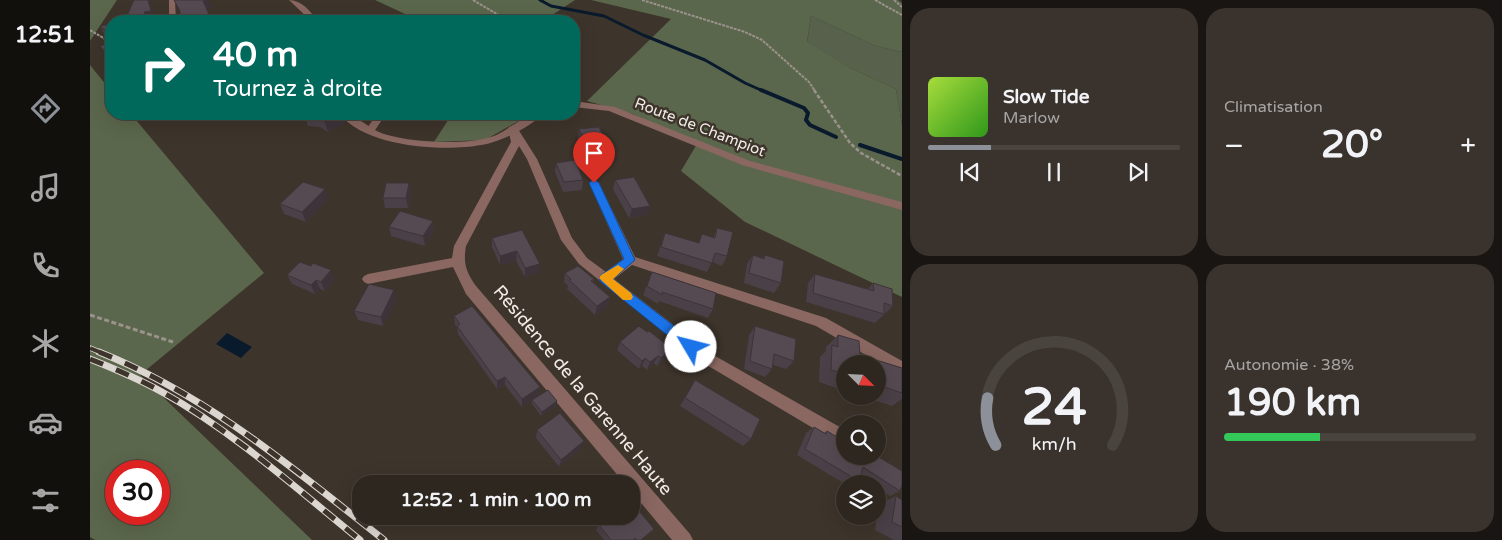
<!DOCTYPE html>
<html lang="fr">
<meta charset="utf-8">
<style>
:root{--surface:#2e2720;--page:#3a332d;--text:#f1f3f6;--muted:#a7a5a5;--line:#49443e;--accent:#8c9099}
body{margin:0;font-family:"Varela Round",sans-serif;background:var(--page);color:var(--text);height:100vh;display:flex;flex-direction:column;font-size:19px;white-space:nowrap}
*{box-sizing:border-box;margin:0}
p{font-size:16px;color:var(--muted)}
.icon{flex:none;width:28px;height:28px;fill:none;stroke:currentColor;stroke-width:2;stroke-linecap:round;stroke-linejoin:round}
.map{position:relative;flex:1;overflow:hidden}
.drawer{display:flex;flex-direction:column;gap:8px;padding:8px;background:#191512;width:600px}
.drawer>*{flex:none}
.guide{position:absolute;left:15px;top:15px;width:475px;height:105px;border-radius:20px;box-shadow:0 5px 20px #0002,0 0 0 1px var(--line);background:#00695c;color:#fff;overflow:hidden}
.needle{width:32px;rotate:114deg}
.buttons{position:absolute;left:746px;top:355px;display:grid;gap:10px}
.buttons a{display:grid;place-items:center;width:50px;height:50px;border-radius:50%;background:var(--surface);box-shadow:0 5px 20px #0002,0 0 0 1px var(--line);font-size:25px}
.speed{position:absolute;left:15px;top:460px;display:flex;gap:10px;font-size:25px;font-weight:700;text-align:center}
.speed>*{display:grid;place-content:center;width:65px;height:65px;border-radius:50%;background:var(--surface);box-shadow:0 5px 20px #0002,0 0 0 1px var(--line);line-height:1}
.speed .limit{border:8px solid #d22;background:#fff;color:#111}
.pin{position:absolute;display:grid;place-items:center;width:42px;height:42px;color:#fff;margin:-51px -21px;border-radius:50% 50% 50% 0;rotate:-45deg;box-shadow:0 0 5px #0007}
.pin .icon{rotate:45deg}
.me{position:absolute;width:55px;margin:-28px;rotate:307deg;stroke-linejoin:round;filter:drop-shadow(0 0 4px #0008)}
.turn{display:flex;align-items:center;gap:18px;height:105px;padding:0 25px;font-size:22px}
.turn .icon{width:65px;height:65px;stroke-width:2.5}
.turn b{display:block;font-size:35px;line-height:42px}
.big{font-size:38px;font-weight:700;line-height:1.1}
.drawer .tile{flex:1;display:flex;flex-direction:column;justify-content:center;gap:8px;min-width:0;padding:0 18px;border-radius:20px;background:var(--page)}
.drawer .dial{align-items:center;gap:0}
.dial svg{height:130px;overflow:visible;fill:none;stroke:var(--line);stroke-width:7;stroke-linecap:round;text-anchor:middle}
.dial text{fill:var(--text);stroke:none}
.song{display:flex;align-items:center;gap:15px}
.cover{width:60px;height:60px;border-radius:8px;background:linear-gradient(135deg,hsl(80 70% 55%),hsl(110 70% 35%))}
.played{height:5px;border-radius:2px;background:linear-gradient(90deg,var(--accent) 25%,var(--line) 25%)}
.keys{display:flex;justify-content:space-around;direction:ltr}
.heat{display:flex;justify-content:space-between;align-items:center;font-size:28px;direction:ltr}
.charge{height:8px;border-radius:4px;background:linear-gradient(90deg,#34c759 38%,var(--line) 0)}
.drawer .tiles{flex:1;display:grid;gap:8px;grid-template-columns:repeat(2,1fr)}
.trip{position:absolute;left:262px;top:475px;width:288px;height:50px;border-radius:20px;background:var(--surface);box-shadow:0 5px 20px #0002,0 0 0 1px var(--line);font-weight:700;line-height:50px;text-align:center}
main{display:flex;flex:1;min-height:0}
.tabs{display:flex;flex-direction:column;width:90px;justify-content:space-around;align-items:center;background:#12100d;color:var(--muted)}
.tabs .icon{width:35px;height:35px}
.tabs .on{color:var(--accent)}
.tabs b{font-size:22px;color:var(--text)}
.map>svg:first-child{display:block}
</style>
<main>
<nav class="tabs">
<b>12:51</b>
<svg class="icon on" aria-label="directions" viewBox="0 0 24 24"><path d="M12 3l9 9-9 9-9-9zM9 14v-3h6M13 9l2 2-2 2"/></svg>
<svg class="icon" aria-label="music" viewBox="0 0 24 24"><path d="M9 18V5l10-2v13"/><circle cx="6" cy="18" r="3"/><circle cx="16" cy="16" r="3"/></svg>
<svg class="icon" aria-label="phone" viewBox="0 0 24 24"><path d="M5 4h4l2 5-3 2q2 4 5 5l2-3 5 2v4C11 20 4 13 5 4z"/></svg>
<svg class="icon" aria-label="climate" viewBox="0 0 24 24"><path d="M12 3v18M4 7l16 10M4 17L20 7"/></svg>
<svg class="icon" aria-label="car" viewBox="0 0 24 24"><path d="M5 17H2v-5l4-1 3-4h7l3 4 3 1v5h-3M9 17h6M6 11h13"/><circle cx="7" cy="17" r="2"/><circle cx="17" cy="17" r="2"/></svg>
<svg class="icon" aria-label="filters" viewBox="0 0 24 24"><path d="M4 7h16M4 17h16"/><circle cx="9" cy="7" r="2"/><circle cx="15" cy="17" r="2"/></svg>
</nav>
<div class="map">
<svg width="812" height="540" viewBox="0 0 812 540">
<rect width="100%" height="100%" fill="#3d342b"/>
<path fill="#57614b" d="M721 16 786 46 812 52V125L806 89 762 69 717 43Z"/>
<path fill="#5b674c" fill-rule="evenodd" d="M0 0H27L0 41Z
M285 0H485L453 21H330Z
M501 0H808L812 3V52L786 46 721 16 717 42 762 69 806 89 812 125V297L655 222 591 171 607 144 543 114 497 101 581 19Z
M0 65 21 91V114H41L174 273 50 375 222 540H5L0 537ZM69 471V514H26V471Z
M362 114H441L395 140 344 142Z"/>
<path fill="#0a1a2d" d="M137 333 162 347 151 358 126 344Z"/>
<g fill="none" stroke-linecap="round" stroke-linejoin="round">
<path stroke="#0a1a2d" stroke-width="3" d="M450 0 461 6 514 16 553 35 615 60 655 83 673 91"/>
<path stroke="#0a1a2d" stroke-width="4" d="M671 90 714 108 718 113 716 120 720 125 746 137
M770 145 812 159"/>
<path stroke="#9a928b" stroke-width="2" stroke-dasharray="3 1" stroke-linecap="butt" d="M383 0 419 21
M552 0 655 32 672 40 719 82 725 91
M785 0 812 15
M804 0 812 7
M0 30 20 42
M484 86 487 91"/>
<path stroke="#9a928b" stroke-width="2.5" stroke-dasharray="4 2" stroke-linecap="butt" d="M486 90 489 94
M724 90 760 143 771 153 812 176"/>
<path stroke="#9a928b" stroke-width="3" stroke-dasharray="5 2.5" stroke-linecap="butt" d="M0 315 83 342"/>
<path fill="#8a6761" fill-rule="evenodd" d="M199 0C211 0 221 11 227 21H221Z
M287 114H296L283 133H277L275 131Z
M423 125 426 126 447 159 482 238 497 258 516 272 533 259 499 183 504 180 509 183 545 257 736 318 812 361V376L726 326 542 265 524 279 620 353 755 430V447L610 361 489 264 471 240 437 159 429 146 376 246C373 263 376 272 386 286L600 534 603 540H582L541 491V484H535L376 294 363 267 278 284 274 282 272 279 274 276 278 274 362 258 364 246 421 142 418 128Z"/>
<path fill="#8a6761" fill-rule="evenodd" d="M79 0H85L86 21H79Z
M484 101 525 107 660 161 812 202V210L652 165 519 111 484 107Z
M250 114C267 114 277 128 294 134 314 140 338 142 359 142 373 142 388 141 401 137 419 131 433 113 453 114 439 128 410 142 391 145 353 152 275 147 250 114Z"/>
<defs>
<path id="rail-far1" d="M0 348 12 353"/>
<path id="rail" d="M9 352C117 395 204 469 294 540
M0 359C25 369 49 379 72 392 144 432 207 489 270 540"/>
</defs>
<use href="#rail-far1" stroke="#dcd6d0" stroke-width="5.5"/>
<use href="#rail" stroke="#dcd6d0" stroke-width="7"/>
<use href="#rail-far1" stroke="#3d342b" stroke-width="4" stroke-dasharray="11" stroke-linecap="butt"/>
<use href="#rail" stroke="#3d342b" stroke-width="5" stroke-dasharray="14" stroke-linecap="butt"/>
</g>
<path fill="#4a4047" d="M21 24V39L14 34 10 26Z
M21 43V61L16 54 10 46Z
M214 114H254L256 122 238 132 230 127 218 126Z
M254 114H272L267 117Z
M489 129 521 152 520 161 499 163 488 137Z
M466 163 493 180 492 190 473 192 465 172Z
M525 180 560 206 557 215 539 218 523 189Z
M321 192 318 208H295L293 198Z
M238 199 216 222 194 214 190 204Z
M343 221 344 231 335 246 301 236 299 227Z
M627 228 637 256 632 266 622 262 617 272 567 256 575 233 608 243 612 234 623 238Z
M432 230 449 273 435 277 426 261 410 265 402 247V238Z
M663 255 673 258 675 255 691 283 684 293 654 283 657 264Z
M562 272 623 309 618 318 569 301 568 304 553 295Z
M475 273 504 279 503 282 520 297 517 306 505 315 477 289 478 286 474 282Z
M725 274 777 290 783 283 803 306 785 323 716 302 718 283Z
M197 275 245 279 235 291 230 289 225 294 202 284Z
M307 299 293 326 268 320 264 311Z
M364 316 450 387 449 395 432 407 415 385 407 389 368 334 367 327 365 325Z
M665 326 704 361 696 369 683 365 682 369 675 377 654 369 659 335Z
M748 335 770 355 812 368V399L802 406 772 396H788V364H755V391L729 382 730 357 736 351V347Z
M530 342 577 356 567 366 564 363 557 370 552 366 549 369 527 350Z
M605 380 661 439 653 446 590 406Z
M442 400 467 405 451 416 442 404Z
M724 427 734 433 737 431 753 441 755 440V456L810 491 800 496 788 488V484H780L770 477 769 481 764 484H755L707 455 716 433Z
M447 430 491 448 469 467 446 438Z
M806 496 812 500V540H804L785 530 787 516H788V505Z
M550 512 552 540H514L506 530 510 524 505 516H541Z"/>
<path fill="#3c3439" d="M58 0H59L65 18 58 19V21H57L54 12Z
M119 0 122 8 116 10 113 1Z
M244 114H254L256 122 238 132 234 119Z
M266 114H272L267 117Z
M319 183 321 192 318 208 316 198Z
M235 189 238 199 216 222 212 212Z
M560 206 557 215 539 218 542 209Z
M343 221 344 231 335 246 333 236Z
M427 251 426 261 410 265V256Z
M450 264 449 273 435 277V268Z
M241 270 245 279 235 291 231 282Z
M226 280 230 289 225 294 221 285Z
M304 290 307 299 293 326 291 317Z
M520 297 517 306 505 315 507 306Z
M581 348 577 356 567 366 571 358Z
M568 356 564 363 557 370 560 362Z
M555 358 552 366 549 369 552 361Z
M415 377V385L407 389V381Z
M450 387 449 395 432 407V399Z
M467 401V405L451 416 452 412Z
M494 441 491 448 469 467 471 460Z"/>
<path fill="#564a52" stroke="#3c3439" d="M44 0H58L61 11 54 12 57 21H32L35 20Z
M84 0H118L113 1 122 21H90V11Z
M21 24V35L10 26Z
M21 43V58L10 46Z
M221 114H244L234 119 226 114Z
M509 127 521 152 501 154 489 129Z
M485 160 493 180 474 182 466 163Z
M544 177 560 206 542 209 525 180Z
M213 182 235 189 212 212 190 204Z
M296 183H319L316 198H293Z
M310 211 343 221 333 236 299 227Z
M627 228 643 232 637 256 625 253 622 263 571 247 575 233 609 243 612 234 625 238Z
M432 230 450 264 435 268 427 251 410 256 402 238Z
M663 255 674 259 675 255 694 261 691 283 659 273Z
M210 262 221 266 223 263 241 270 231 282 226 280 221 285 197 275Z
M488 266 504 279 501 281 520 297 507 306 479 280 481 279 475 273Z
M562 272 626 293 623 309 572 292V295L557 286Z
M725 274 784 291 783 283 802 289 803 306 794 303V314L723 293Z
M279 284 304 290 291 317 264 311Z
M382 306 450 387 432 399 415 377 407 381 367 326 370 324 364 316Z
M549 326 557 332 559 331 581 348 571 358 568 356 560 362 555 358 552 361 530 342Z
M665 326 706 339 704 361 684 354 682 369 660 361Z
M748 335 769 341 770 355 812 368V393L788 385V364H755V374L741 370 742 345 748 347Z
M605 380 670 419 661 439 595 398Z
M458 390 467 401 452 412 442 400Z
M470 413 494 441 471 460 447 430Z
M724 427 736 434 737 431 755 442V456H787L812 471V485L810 491 773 467 769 481 715 449Z
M525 481 528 484H522Z
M806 496 812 500V527L802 522Z
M541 500 551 511 550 512 564 529 551 540H547L545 538 543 540H521L509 525 515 520 512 516H541Z"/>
<path fill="#1a73e8" stroke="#114b97" d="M504 179 509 183 545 260 523 279 606 343 608 347 606 351 601 352 597 351 511 282 509 278 511 275 534 259 499 183Z"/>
<path fill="#f59e0b" d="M528 265 534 269 523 279 541 293 543 297 541 300H533L509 278 511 275Z"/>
<g text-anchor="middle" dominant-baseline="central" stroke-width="5" stroke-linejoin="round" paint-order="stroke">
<g font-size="15" fill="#f2ece7" stroke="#3d342b">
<text transform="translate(610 127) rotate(21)">Route de Champiot</text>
</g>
<g font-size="18" fill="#f2ece7" stroke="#3d342b">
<text transform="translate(493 390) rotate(50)">Résidence de la Garenne Haute</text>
</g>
</g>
</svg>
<div class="buttons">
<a><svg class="needle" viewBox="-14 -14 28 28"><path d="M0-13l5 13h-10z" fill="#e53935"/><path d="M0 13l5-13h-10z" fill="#a7a5a5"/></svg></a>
<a><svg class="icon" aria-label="search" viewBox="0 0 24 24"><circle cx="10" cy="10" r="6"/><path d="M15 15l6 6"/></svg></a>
<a><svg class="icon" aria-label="layers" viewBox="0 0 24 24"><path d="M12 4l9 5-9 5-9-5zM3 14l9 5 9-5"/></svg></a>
</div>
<div class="speed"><div class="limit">30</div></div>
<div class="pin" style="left:504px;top:183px;background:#d93025"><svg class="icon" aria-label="arrive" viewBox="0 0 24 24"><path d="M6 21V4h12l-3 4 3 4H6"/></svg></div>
<svg class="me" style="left:601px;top:347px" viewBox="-20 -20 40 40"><circle r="19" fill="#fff"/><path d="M0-13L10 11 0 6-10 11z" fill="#1a73e8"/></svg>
<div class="trip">12:52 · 1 min · 100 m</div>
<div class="guide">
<div class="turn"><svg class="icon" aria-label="right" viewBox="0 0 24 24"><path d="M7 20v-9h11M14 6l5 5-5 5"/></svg><div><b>40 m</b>Tournez à droite</div></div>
</div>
</div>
<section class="drawer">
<div class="tiles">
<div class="tile">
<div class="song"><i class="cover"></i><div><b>Slow Tide</b><p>Marlow</p></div></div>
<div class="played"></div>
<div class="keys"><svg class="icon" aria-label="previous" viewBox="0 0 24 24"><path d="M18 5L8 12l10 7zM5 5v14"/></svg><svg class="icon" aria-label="pause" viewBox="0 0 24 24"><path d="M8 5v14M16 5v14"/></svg><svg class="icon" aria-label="next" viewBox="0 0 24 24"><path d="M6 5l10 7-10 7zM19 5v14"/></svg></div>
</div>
<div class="tile"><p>Climatisation</p>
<div class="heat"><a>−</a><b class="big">20°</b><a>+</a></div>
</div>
<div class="tile dial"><svg viewBox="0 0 100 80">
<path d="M14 69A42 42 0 1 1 86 69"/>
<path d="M14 69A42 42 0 0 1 9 40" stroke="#8c9099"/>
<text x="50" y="56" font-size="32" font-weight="700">24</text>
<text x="50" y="72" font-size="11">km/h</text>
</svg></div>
<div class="tile"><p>Autonomie · 38%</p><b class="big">190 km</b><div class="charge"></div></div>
</div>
</section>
</main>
